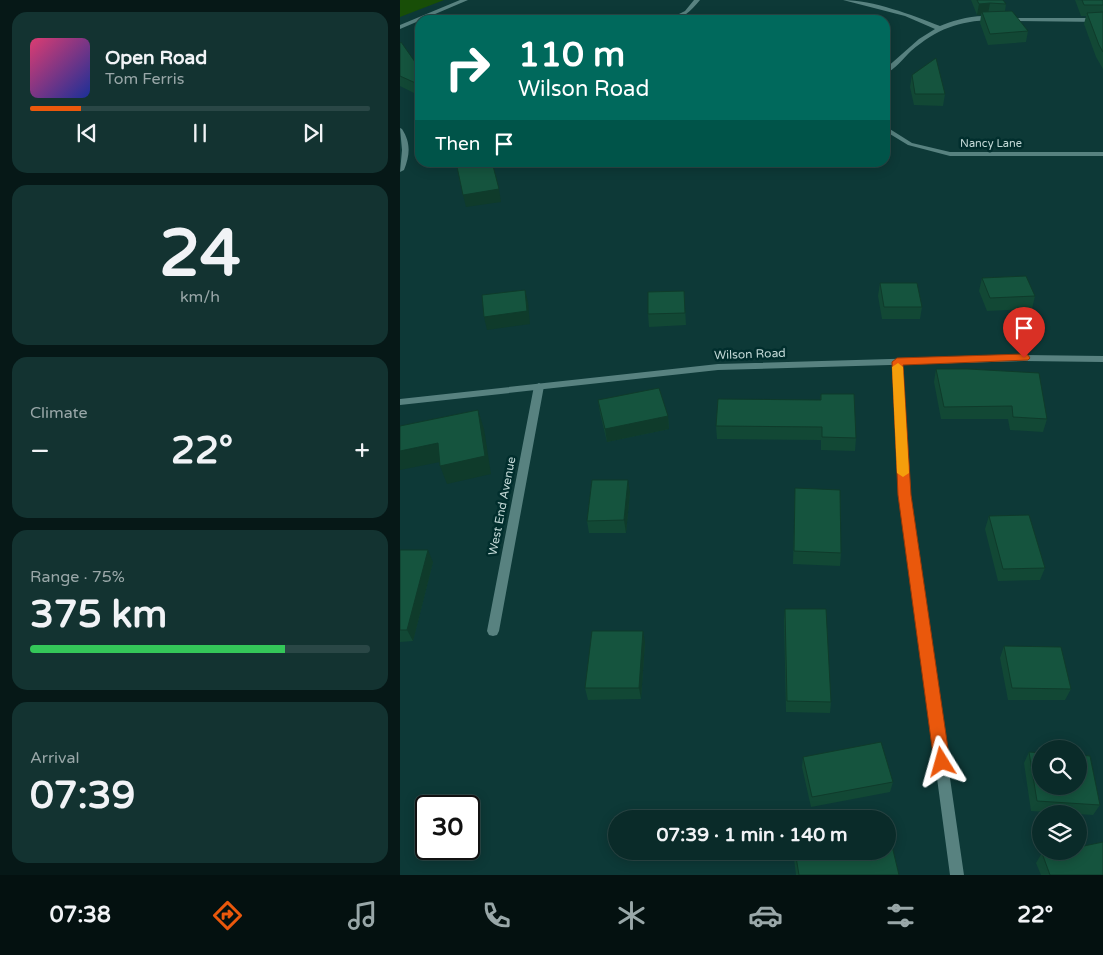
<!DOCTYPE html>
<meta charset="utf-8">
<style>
:root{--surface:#0a2b29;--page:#133331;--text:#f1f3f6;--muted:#99a7a8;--line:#2a4746;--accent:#ea580c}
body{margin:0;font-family:"Varela Round",sans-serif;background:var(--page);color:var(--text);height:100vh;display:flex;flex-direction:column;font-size:19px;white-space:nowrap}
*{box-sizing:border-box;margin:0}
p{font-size:16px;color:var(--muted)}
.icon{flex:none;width:28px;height:28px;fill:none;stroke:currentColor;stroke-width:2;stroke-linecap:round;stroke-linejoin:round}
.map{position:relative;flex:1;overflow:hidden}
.side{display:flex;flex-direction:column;gap:12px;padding:12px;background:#061817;width:400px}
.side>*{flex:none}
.banner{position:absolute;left:15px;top:15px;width:475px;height:152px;border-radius:15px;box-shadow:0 2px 12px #0003,0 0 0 1px var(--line);background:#00695c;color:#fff;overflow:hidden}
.controls{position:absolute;left:632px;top:740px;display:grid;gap:10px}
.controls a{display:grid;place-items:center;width:55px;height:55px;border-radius:50%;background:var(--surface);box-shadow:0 2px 12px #0003,0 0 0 1px var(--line);font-size:25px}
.speed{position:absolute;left:15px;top:795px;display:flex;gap:10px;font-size:25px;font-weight:700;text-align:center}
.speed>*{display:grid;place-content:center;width:65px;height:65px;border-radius:50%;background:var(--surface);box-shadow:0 2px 12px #0003,0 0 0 1px var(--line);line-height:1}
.speed .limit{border:2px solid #111;border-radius:8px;background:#fff;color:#111}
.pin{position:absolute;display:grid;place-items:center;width:42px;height:42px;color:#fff;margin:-51px -21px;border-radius:50% 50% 50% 0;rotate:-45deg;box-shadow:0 0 5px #0007}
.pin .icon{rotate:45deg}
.me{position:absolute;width:55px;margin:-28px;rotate:352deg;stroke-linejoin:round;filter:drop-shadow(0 0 4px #0008)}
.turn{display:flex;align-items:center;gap:18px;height:105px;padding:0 20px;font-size:22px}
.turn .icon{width:65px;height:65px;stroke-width:2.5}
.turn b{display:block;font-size:35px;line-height:42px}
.then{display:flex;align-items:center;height:48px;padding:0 20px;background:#0003;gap:10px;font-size:19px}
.big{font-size:38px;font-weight:700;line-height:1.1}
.side .widget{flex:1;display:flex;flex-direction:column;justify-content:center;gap:8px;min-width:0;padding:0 18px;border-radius:15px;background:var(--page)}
.side .dial{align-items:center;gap:0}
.dial b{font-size:65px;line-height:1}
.song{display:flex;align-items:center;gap:15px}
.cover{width:60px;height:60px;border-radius:8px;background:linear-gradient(135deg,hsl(340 70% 55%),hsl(230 70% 35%))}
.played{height:5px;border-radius:2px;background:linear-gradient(90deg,var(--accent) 15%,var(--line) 15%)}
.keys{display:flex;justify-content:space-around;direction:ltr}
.heat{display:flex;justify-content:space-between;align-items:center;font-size:28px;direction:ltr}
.charge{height:8px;border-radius:4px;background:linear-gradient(90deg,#34c759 75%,var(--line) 0)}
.trip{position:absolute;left:208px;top:810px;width:288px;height:50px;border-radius:25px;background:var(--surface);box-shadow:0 2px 12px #0003,0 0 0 1px var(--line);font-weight:700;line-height:50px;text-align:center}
.tab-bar{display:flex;height:80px;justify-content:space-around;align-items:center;background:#041110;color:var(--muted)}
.tab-bar .icon{width:35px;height:35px}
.tab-bar .on{color:var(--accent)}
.tab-bar b{font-size:22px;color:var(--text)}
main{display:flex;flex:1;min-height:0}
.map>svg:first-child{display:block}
</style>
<main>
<section class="side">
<div class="widget">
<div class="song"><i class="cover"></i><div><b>Open Road</b><p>Tom Ferris</p></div></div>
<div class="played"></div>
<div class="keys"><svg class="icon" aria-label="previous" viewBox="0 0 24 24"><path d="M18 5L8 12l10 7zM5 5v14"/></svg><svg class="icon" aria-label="pause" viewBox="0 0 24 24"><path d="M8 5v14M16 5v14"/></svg><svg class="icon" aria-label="next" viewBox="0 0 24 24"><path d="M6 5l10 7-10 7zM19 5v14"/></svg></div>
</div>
<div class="widget dial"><b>24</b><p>km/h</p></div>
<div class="widget"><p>Climate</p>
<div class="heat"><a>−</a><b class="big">22°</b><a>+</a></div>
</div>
<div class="widget"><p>Range · 75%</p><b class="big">375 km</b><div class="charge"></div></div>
<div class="widget"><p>Arrival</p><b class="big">07:39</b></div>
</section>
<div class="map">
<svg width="703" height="875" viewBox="0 0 703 875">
<rect width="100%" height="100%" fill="#0d3937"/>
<path fill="#184e07" d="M0 0H44L0 17Z"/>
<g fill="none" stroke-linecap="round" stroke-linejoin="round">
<path fill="#588280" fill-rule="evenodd" d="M60 0H68L0 29V25Z
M294 0H300C291 11 282 20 267 20L285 11Z
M443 0C473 0 512 15 540 26 552 20 583 12 595 18L592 20C558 21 537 29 511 51 503 59 495 69 485 74V69L519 39 535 29 505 16Z
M605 18H703V22L607 21 604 19Z
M485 126 512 143 550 152H703V156H550L508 145 485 131Z
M0 128 2 129C11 143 10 155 4 170L0 172 2 150Z
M497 359 502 362 509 495 564 875H550L499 495 492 362Z
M139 383 144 386 99 631 97 635 93 636 89 635 87 631 134 386Z"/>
<path fill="#588280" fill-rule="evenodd" d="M624 355 703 356V362L624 361 318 370 0 405V399L318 364Z"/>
</g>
<path fill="#124835" d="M571 0H603L606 4 605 11 628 31 626 42 588 45 580 23 581 15H577Z
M675 0 703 1V69L696 57 684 24 686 16H681Z
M0 43 20 69V96L0 86Z
M512 75 545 94 543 106 514 105 510 87Z
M582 278 635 296 632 309 587 311 579 291Z
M480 283 522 307 520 319H482L478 296Z
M284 291 286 325 249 327 248 314Z
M536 369 647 419 643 432 610 430 608 419H541L534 382Z
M421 394 456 438 455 451 421 450V440L317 439 316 426 420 400Z
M198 400 268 416 269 429 207 442 200 413Z
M395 488 441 553 440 566 393 564Z
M230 492 226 533H189L187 521Z
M589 516 645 568 640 580 598 581 585 529Z
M0 550 33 562 13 641 0 642Z
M385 609 431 702 430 713 386 712 384 621Z
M245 642 241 699 188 700 185 688Z
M604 646 671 689 665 700H608L600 658Z
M629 752 700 805 693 815 631 811 624 763Z
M403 757 493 782 490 792 411 807 402 767Z
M393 851H486L499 875H396Z
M642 853 703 875H641L636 863Z"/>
<path fill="#0f3b2b" d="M590 3 588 14 582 12 581 15H577L579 4Z
M99 189 101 202 66 207 63 195Z
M125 290 128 302 130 324 87 330 84 317Z
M78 410 84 429 91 474 47 484 40 466Z
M268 416 269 429 207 442 205 429Z
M38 443 45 461 0 470V451Z
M228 480 230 492 226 533 224 520Z
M28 550 33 562 13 641 7 630Z
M243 631 245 642 241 699 239 688Z"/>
<path fill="#15543e" stroke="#0f3b2b" d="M577 0H603L606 4 590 3 579 4Z
M682 0H703V5H684Z
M612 11 628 31 590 34 582 12Z
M703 12V52L699 45 687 13Z
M1 42 20 69V85L0 76V43Z
M536 58 545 94H515L512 75Z
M56 162H92L99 189 63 195Z
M626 276 635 296 590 298 582 278Z
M480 283H517L522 307H484Z
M125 290 127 311 84 317 82 295Z
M284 291 285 313 248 314V292Z
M536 369H568L639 373 647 419 613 417 612 406 544 407Z
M259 388 268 416 205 429 198 400Z
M421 394H454L456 438 422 437V427L316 426 318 399 421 400Z
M78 410 85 456 40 466 38 443 0 451V426Z
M192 480H228L224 520 187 521Z
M395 488 440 490 441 553 394 551Z
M629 515 645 568 603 569 589 516Z
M0 550H28L7 630H0Z
M385 609H426L431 702 387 701Z
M192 631H243L239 688H185Z
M604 646 661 647 671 689 612 688Z
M481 742 493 782 412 797 403 757Z
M629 752 641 753V786H679V755L690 756 700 805 637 801Z
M486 829H488L499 875H399L395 851H486Z
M703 842V875H650L642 853 653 851H679V847Z"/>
<path fill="#ea580c" stroke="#983908" d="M624 354 628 355 630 358 628 360 503 365 511 495 550 762 547 767 542 769 537 767 534 762 498 495 492 362 497 358Z"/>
<path fill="#f59e0b" d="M498 363 503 367 509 473 503 477 497 473 492 367Z"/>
<g text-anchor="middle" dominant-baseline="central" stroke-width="5" stroke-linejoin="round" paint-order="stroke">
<g font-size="11" fill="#c2d8d6" stroke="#012e2d">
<text x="591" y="143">Nancy Lane</text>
</g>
<g font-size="12" fill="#c2d8d6" stroke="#012e2d">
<text transform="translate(350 354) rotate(-2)">Wilson Road</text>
<text transform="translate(102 506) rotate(-79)">West End Avenue</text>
</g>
</g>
</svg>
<div class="controls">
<a><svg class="icon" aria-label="search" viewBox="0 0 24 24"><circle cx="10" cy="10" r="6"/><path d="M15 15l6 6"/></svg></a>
<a><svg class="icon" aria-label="layers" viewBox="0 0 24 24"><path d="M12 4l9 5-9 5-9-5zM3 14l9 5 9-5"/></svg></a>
</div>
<div class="speed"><div class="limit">30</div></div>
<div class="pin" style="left:624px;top:358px;background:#d93025"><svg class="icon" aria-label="arrive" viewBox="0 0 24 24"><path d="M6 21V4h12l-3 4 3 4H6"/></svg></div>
<svg class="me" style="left:542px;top:762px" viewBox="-20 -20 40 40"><path d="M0-17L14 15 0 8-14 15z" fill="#ea580c" stroke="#fff" stroke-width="4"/></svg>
<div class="trip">07:39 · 1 min · 140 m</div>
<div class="banner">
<div class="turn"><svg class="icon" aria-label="right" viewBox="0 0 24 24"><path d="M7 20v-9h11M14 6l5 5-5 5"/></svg><div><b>110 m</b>Wilson Road</div></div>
<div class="then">Then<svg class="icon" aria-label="arrive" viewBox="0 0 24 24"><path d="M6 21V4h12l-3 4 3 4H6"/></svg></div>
</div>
</div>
</main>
<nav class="tab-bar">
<b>07:38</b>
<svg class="icon on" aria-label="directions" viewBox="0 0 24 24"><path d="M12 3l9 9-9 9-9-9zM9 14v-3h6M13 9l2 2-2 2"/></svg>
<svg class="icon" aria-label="music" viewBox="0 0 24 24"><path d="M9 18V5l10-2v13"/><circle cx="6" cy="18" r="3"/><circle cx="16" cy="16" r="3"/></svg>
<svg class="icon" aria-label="phone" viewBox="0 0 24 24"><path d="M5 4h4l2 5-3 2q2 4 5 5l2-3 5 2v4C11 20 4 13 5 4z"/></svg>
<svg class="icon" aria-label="climate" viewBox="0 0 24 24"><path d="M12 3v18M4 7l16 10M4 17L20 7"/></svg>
<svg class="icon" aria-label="car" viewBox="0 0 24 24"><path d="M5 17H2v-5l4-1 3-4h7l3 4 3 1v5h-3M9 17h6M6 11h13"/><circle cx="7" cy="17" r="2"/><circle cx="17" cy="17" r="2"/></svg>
<svg class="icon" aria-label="filters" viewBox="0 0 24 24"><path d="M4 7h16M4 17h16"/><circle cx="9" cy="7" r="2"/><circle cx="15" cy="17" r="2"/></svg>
<b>22°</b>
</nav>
